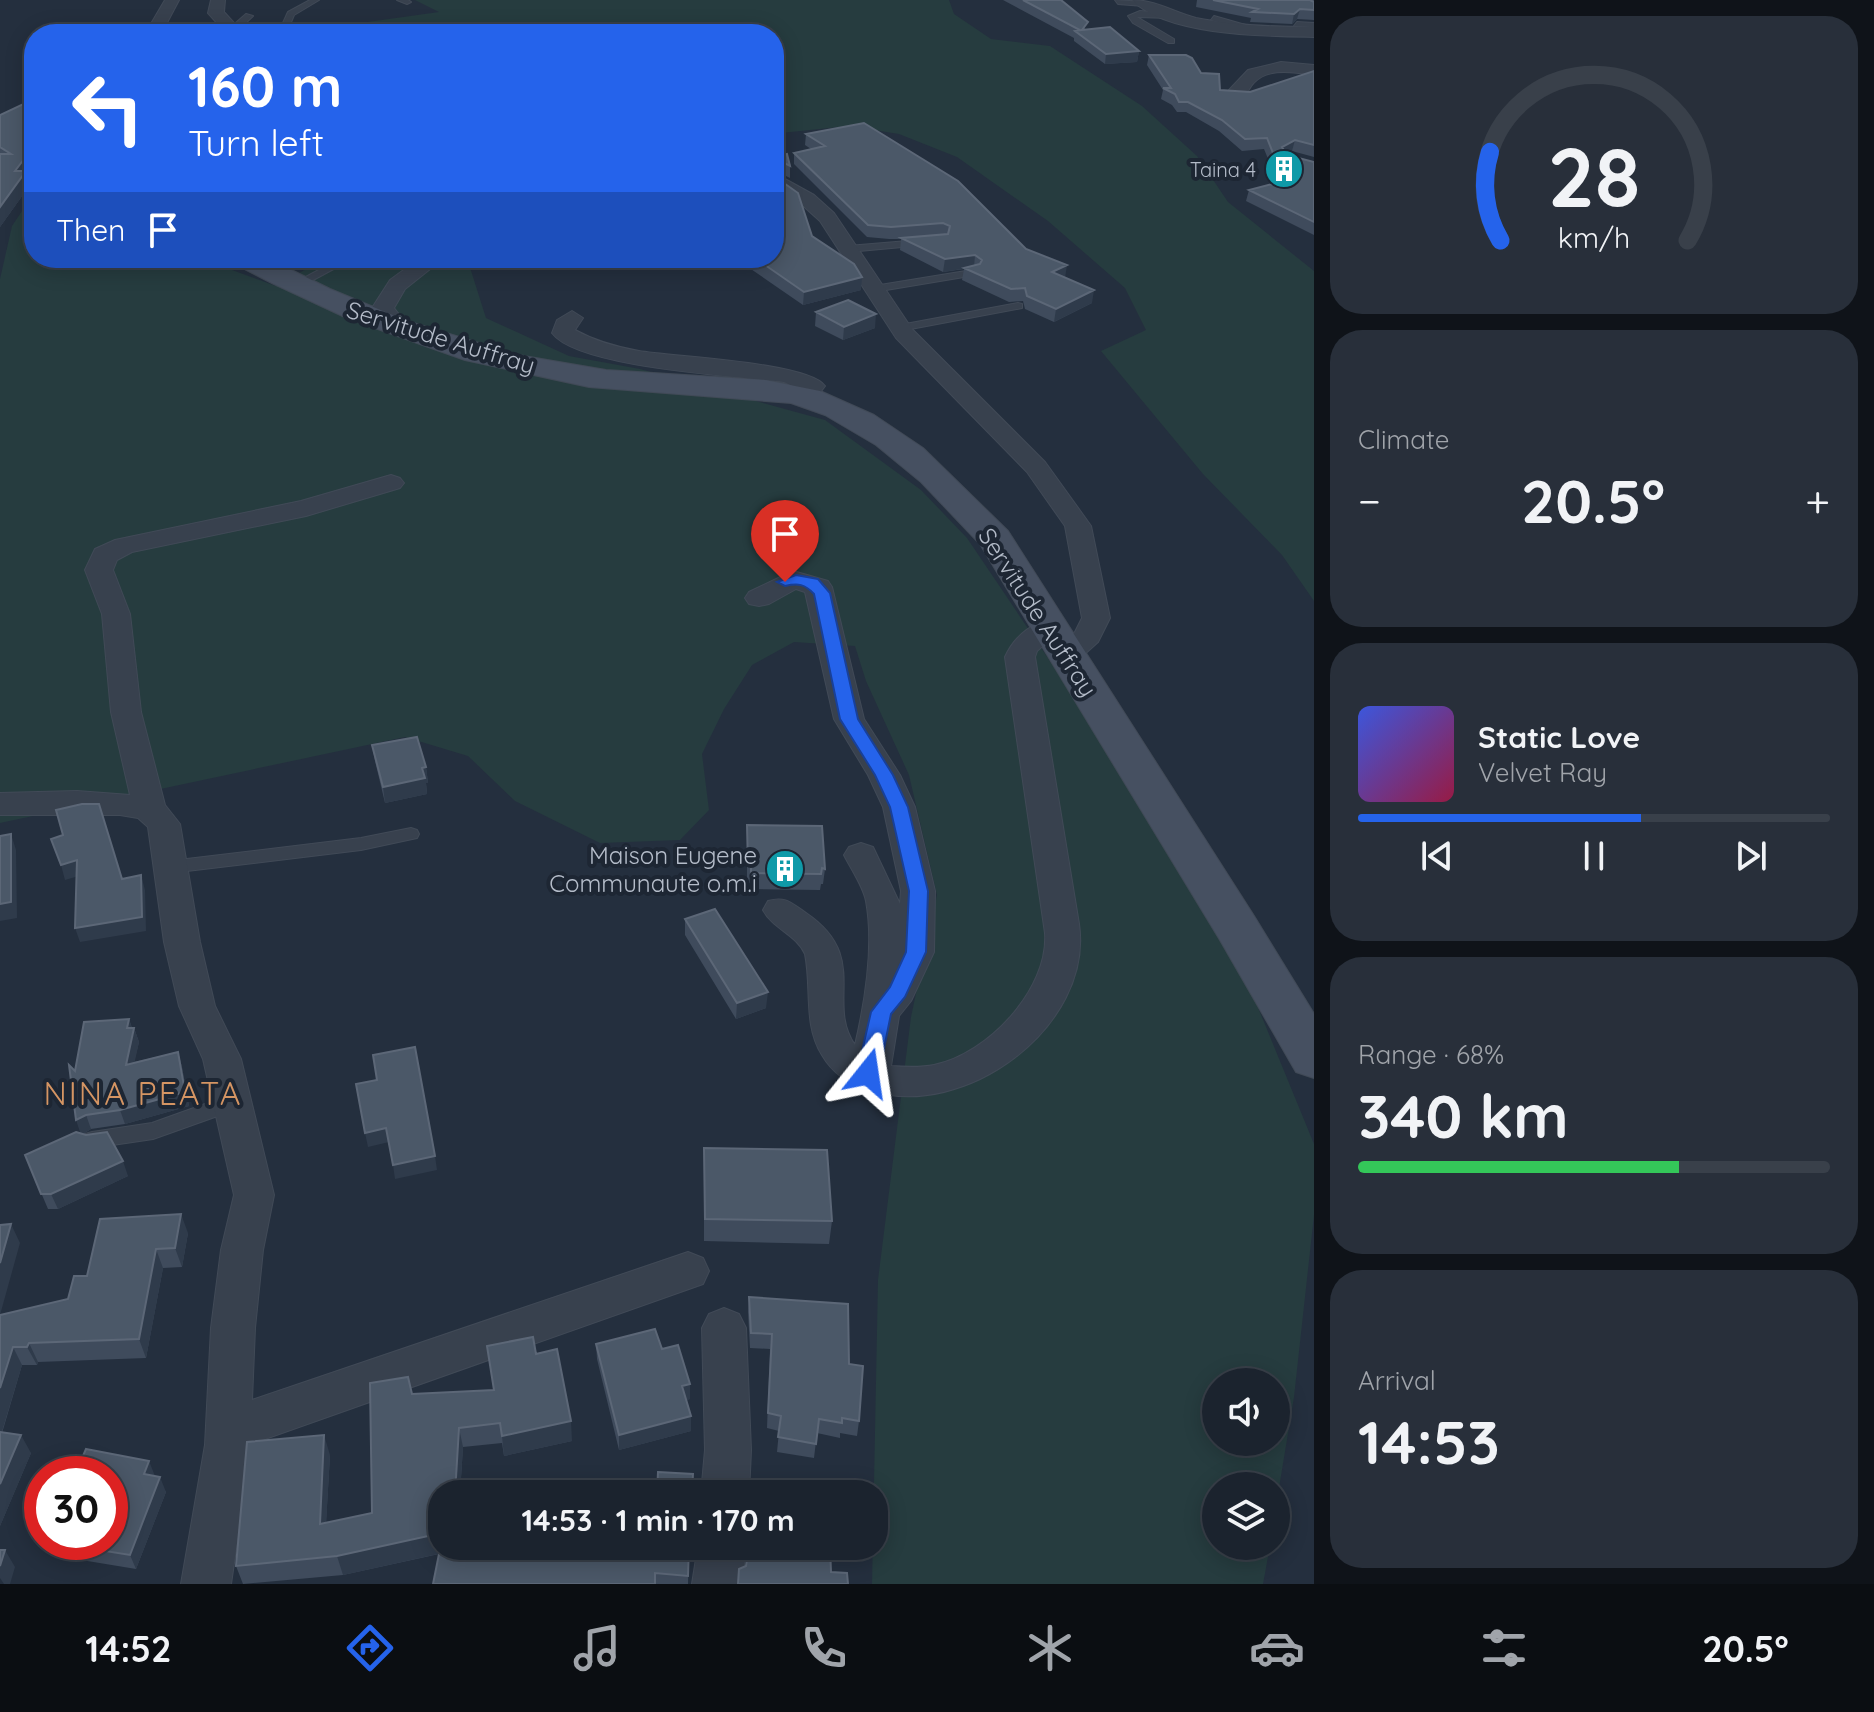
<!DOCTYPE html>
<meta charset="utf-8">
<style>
:root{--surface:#1b232e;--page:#282f3a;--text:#f1f3f6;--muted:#a0a4aa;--line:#39404a;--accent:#2563eb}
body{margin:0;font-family:Quicksand,sans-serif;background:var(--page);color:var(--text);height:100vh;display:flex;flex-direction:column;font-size:30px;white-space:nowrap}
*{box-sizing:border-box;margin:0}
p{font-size:26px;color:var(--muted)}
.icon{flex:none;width:44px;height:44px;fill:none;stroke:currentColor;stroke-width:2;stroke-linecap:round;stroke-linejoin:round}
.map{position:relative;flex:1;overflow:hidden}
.drawer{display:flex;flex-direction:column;gap:16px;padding:16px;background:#0f1319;width:560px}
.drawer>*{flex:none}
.top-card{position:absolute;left:24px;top:24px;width:760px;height:244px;border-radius:32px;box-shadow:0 4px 20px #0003,0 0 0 2px var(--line);background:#2563eb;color:#fff;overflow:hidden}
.controls{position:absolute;left:1202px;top:1368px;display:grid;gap:16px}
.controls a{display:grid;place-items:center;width:88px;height:88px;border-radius:50%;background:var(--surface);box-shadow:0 4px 20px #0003,0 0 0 2px var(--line);font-size:40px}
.speed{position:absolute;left:24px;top:1456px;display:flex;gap:16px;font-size:40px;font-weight:700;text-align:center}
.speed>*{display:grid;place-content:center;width:104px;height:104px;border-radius:50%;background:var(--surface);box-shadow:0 4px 20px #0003,0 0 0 2px var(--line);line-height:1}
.speed .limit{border:12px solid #d22;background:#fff;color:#111}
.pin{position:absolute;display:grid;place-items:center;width:68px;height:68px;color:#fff;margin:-82px -34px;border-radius:50% 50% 50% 0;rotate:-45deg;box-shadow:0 0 8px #0007}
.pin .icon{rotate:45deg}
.me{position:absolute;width:88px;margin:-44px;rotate:15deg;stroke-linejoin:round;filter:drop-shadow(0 0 6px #0008)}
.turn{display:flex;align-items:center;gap:28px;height:168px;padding:0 32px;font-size:36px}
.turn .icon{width:104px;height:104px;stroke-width:2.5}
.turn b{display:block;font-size:56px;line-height:68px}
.then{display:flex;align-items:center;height:76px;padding:0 32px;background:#0003;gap:16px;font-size:30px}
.big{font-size:60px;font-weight:700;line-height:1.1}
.drawer .card{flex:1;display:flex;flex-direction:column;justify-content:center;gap:12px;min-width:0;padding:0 28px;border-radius:32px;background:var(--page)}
.drawer .dial{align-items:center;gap:0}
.dial svg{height:208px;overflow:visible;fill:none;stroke:var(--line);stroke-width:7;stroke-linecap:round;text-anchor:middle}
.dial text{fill:var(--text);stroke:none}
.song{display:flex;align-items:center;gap:24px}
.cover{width:96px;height:96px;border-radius:12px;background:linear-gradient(135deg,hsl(230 70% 55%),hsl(340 70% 35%))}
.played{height:8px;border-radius:4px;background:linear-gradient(90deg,var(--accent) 60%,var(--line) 60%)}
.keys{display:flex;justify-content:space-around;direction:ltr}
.heat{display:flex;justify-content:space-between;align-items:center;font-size:44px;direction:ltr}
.charge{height:12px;border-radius:6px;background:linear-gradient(90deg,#34c759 68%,var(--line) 0)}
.trip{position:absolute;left:428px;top:1480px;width:460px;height:80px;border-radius:32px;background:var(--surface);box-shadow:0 4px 20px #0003,0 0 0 2px var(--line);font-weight:700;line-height:80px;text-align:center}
.tabs{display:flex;height:128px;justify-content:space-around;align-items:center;background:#0b0e12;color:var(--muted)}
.tabs .icon{width:56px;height:56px}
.tabs .selected{color:var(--accent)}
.tabs b{font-size:36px;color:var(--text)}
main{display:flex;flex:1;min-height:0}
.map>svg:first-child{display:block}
</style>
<main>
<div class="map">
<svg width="1314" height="1584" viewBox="0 0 1314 1584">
<rect width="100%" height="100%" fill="#242f3e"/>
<path fill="#263c3f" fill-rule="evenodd" d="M415 0H949L954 14 991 39 1050 46 1142 106 1197 156 1228 202 1314 271V601L1282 555 1203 474 1101 351 1146 330 1125 288 1048 221 957 157 899 134 849 126 781 133 774 129V34H478L449 30 414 34H311L339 26 439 12Z
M34 193V258H209L232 270 276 286 326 258H467L486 318 569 356 640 369 825 420 921 490 967 538 1054 667 1250 988 1314 1144V1215L1294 1397 1276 1506V1486H1216V1546H1270L1263 1584H872L878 1280 911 1017 937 895 909 775 866 681 855 646 794 642 752 665 724 709 702 754 709 810 680 840 600 843 515 801 468 756 405 737 0 823V279L12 226ZM1216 1382H1276V1442H1216Z"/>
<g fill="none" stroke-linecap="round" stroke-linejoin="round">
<defs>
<path id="lane" d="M310 0H319L294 15 286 34H278L288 12Z
M397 0H408L411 2 407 4Z
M1115 0 1144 2 1148 4 1144 6 1118 4Z
M1140 11 1174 14 1171 18 1137 17 1174 39V43H1168L1133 23 1128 16Z
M246 14 253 16 236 32H230V28Z
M1214 16 1249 26 1250 28 1246 30 1211 20Z
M1297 22 1314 23V27L1294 26Z
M920 240 924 241V245L848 252 843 249 848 246Z
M341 258H354L300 287 291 285Z
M972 270 977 273 976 275 874 292 869 289 874 286Z
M1018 303 1022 304V308L900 331 895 328 900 325Z
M411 828 417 830 419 834 417 838 361 850 170 873 164 871 162 867 164 863 170 861 361 838Z
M233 1094 240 1096 243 1102 240 1108 153 1139 92 1148 85 1146 82 1140 85 1134 92 1132 152 1123Z"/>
<path id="street" d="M165 0H179L161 34H145Z
M211 0H225L224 12 244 34H227L208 13Z
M1132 0C1155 0 1174 12 1196 18 1235 26 1275 27 1314 27V37C1265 36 1167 36 1132 0Z
M1281 62 1314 65V75C1284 71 1255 66 1245 99H1233L1229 90 1248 70Z
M774 173 814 195 834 213 912 329 1045 462 1091 526 1110 618 1098 642 1077 661 1067 664 1057 661 1052 655 1075 632 1082 618 1065 526 1027 472 896 338 820 221 800 203 774 187Z
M420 258H444L405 289 394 308 408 326 405 331H389L372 308 390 280Z
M572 311 583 318 575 330C595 341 616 347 639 351 674 357 807 362 825 386L813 402H797L793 397 799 389 784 382C738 376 578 368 552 333L557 320Z
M391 475 400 478 404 483 400 488 306 516 132 552 117 560 113 570 130 614 141 712 165 805 180 824 200 942 215 1006 241 1059 274 1195 263 1250 255 1328 252 1400 688 1252 703 1258 709 1271 703 1284 251 1444 231 1584H181L205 1445 211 1328 221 1250 234 1195 203 1059 179 1006 164 942 148 827 138 818 120 815H0V793L77 791 130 795 111 712 102 614 85 570 95 549 115 540 301 501Z
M793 571 828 581 832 587 864 719 900 775 915 807 935 891 934 952 911 1001 899 1016 891 1066C905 1067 919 1068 934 1065 988 1054 1049 989 1045 933L1005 657C1014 637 1036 616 1059 622L1063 628 1037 651 1035 657 1079 924C1094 1026 964 1122 869 1090 849 1084 833 1074 822 1055 803 1025 812 988 805 954 797 935 773 929 763 910L768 901C786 896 791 903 806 913 871 957 825 1002 855 1045 865 1002 874 944 866 901 863 886 851 869 844 855L849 847 861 843 873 847 900 904 901 891 883 807 868 775 834 719 805 592 796 589 769 604 759 606 749 604 745 598 749 592Z
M724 1308 739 1314 746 1328 751 1450 749 1494H701L705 1450 702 1328 709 1314Z
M698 1546H746L742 1584H692Z"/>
<path id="secondary" d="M231 258H267L330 289 407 321 518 355 606 370 765 380 820 391 874 415 923 448 1008 531 1254 916 1314 1014V1078L1296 1072 1220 940 980 544 921 482 876 445 825 415 791 403 589 387 465 360 347 318 272 283 235 264Z"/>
</defs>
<use href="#lane" stroke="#414a57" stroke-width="2"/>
<use href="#street" stroke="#414a57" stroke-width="2"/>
<use href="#secondary" stroke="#414a57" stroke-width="2"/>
<use href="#lane" fill="#38414e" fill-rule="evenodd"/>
<use href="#street" fill="#38414e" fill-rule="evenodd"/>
<use href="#secondary" fill="#465061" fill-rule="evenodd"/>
</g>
<path fill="#3f4b5c" d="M1003 0H1061L1086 30 1139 51 1137 62 1105 64 1074 41V38Z
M1197 0H1314V20L1297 19 1292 24 1250 22 1251 18 1196 7Z
M28 46H34V63L31 57Z
M1149 55 1201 73 1220 90 1250 92 1314 71V157L1292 151 1287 154 1314 162V235L1246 201 1249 190 1278 183 1264 149 1242 151 1219 131 1186 112H1177L1172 105 1161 99 1163 90 1147 65Z
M34 99V165L27 174 30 185 0 227V115Z
M806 134 1026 249 1065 278 1092 303 1054 322 1025 309 1023 301 1009 302 962 280 964 269 943 272 900 250 901 239H889L867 237 794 164V153L811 149 805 145Z
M774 157 790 166V178L774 170Z
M812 236 861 290 803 305 745 265 733 262 731 258H774Z
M816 312 875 328 843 340 815 326Z
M372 745 426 767 428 783H426L427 794 385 803 375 761Z
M747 825 825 869 823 884H821L820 890 751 889V883H747Z
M685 919 766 1008 736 1019 685 935Z
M129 1019 132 1028H134L139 1042 134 1062 178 1052 182 1067 189 1106 125 1124 91 1129 83 1134 128 1176 58 1209H48L25 1155 81 1133 75 1071Z
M704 1148 832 1221 829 1244 704 1241Z
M188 1233 182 1267 163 1268 146 1358 38 1362 37 1365H22L2 1433 31 1453 0 1526V1315L68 1299 87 1276Z
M749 1297 849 1364 859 1421 857 1436 840 1433V1438L817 1433 814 1458 777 1452 779 1431 767 1428 770 1349 750 1348 748 1312Z
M596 1344 662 1349 690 1399 686 1400 691 1431 619 1450 597 1359Z
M536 1354 572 1441 504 1456 502 1443 463 1447 460 1494H442V1546H689L688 1584H433L439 1554 343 1575 243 1584 236 1566 330 1455 326 1523 372 1513 412 1394 494 1390Z
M155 1476 166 1492 136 1569 51 1555 44 1542H110Z"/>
<path fill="#2f3b4b" d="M1300 9 1297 19 1292 24 1294 14Z
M1139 51 1137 62 1105 64 1106 54Z
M1295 140 1292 151 1279 158 1282 147Z
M34 146V165L27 174 30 185 0 227V207L15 171Z
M975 255 974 267 943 272 945 259Z
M1067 265 1065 278 1052 272Z
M862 277 861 290 803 305 804 292Z
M1094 290 1092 303 1054 322 1056 309Z
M876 314 875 328 843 340 844 327Z
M426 767 428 783H426L427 794 385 803 383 787Z
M11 834 16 850 17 918 0 921V904Z
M77 860 82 875 65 880 61 865Z
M141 875 145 890 146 931 80 942 75 928Z
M768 992 766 1008 736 1019 737 1003Z
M129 1019 133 1031 134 1028 139 1042 131 1079 126 1065 127 1028Z
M178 1052 182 1067 189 1106 125 1124 120 1110Z
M86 1115 91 1129 81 1135 76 1120Z
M386 1128 389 1142 368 1147 365 1133Z
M435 1156 437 1170 395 1179 393 1165Z
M123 1161 128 1176 58 1209 51 1194Z
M181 1214 188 1233 182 1267 175 1248Z
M11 1224 20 1243 0 1315V1263Z
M156 1249 163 1268 146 1358 139 1339Z
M29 1343 38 1362 37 1365 27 1347Z
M13 1347 22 1365 0 1438V1388Z
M690 1384V1399L682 1401V1386Z
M691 1416V1431L619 1450V1435Z
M571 1421 572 1441 504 1456 502 1436Z
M459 1428 463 1447 460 1494H455Z
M21 1435 31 1453 0 1526V1484Z
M324 1435 330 1455 325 1543 320 1524Z
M149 1461 155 1476 150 1489 144 1474Z
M160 1477 166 1492 136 1569 130 1555Z
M442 1533V1546L456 1550 343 1575 337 1556Z
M5 1550 15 1567 10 1584H4L0 1578V1566Z"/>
<path fill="#4b5868" stroke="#5c6777" stroke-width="2" d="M1023 0H1061L1088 22 1082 30 1110 27 1139 51 1106 54 1075 31 1080 30Z
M1213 0H1310L1314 2V10L1300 9 1294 14 1252 12 1258 9Z
M28 46H34V57Z
M1149 55H1186L1192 58 1201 73 1219 74 1220 90 1250 92 1314 71V145L1295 140 1282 147 1287 155 1314 162V222L1249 190 1284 181 1267 138 1245 139 1222 120 1188 102H1179L1175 94 1163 88H1171Z
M34 99V146L15 171H26L0 207V154H11L0 147V115Z
M864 123 958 181 1026 249 1067 265 1052 272 1094 290 1056 309 1027 296 1025 288 1011 289 964 268 980 264 982 260 975 255 945 259 901 238 948 234 950 226 943 223 891 227 868 225 794 153 825 146 806 134Z
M787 154 790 166 774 158V157Z
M774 176 798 193 812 236 854 264 862 277 804 292 755 258H774Z
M848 300 876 314 844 327 816 312Z
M417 737 426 767 422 768 425 778 383 787 372 745Z
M82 804H99L122 879 141 875 142 917 75 928 77 860 61 865 51 839 63 835 56 810Z
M747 825 822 826 825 869 822 868 821 874 751 873V867H748Z
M11 834V902L0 904V836Z
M715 909 768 992 737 1003 685 919Z
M129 1019 127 1028H134L126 1065 178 1052 185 1092 120 1110 86 1115 76 1120 69 1065 75 1071 84 1022Z
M415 1047 435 1156 393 1165 386 1128 365 1133 356 1084 377 1080 373 1055Z
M76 1132 86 1135 107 1132 123 1161 51 1194H41L25 1155Z
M704 1148 827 1150 832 1221 705 1219Z
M181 1214 175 1248 156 1249 139 1339 29 1343 27 1347H13L0 1388V1315L68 1299 74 1276H87L100 1219Z
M11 1224 0 1263V1225Z
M749 1297 848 1304 849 1364 863 1366 859 1421 842 1418V1423L819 1419 816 1444 778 1437 781 1416 768 1413 772 1334 751 1333Z
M655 1329 662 1349 678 1345 690 1384 682 1386 691 1416 619 1435 596 1344Z
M533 1337 536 1354 557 1349 571 1421 502 1436 500 1423 459 1428 455 1494H442V1533L337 1556 236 1566 247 1442 324 1435 320 1524 372 1513 370 1383 408 1377 412 1394 494 1390 487 1346Z
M0 1432 21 1435 0 1484Z
M86 1449 149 1461 144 1474 160 1477 130 1555 49 1542H110V1474H71L73 1470H77Z
M658 1472 693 1474 692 1494H657Z
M442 1539V1546H689L688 1576 655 1573V1584H433Z
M749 1546H830L831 1572 847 1573 848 1584H738L739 1569 746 1566Z
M0 1550H5L0 1566Z"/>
<path fill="#2563eb" stroke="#184099" stroke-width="2" d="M796 575 818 579 830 593 858 719 893 775 908 807 928 891 926 952 905 997 891 1014 879 1073 876 1079 868 1081 861 1079 857 1073 871 1012 890 987 906 952 909 891 890 807 875 775 840 719 814 594C805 584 798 583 785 586L777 582Z"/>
<defs>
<symbol id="building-disc" viewBox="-11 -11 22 22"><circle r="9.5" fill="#0f9aa8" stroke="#1d2633"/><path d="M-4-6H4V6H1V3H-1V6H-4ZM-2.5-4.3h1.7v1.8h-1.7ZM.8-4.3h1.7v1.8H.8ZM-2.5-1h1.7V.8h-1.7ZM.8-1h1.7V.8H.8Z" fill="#fff"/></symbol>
</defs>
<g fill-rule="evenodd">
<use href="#building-disc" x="1262" y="147" width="44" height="44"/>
<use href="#building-disc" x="763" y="847" width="44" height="44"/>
</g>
<g text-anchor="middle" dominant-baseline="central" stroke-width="8" stroke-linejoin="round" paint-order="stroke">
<g font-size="20" fill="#b4bcc9" stroke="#1d2633" text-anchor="end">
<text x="1256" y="169">Taina 4</text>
</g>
<g font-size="24" fill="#b4bcc9" stroke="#1d2633">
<text transform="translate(441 337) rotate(17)">Servitude Auffray</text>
<text transform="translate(1038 612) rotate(57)">Servitude Auffray</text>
</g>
<g font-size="24" fill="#b4bcc9" stroke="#1d2633" text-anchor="end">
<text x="757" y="855">Maison Eugene<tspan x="757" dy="28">Communaute o.m.i</tspan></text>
</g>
<g font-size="32" letter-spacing="2" fill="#d59563" stroke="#1d2633">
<text x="143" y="1093">NINA PEATA</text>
</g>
</g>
</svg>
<div class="controls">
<a><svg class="icon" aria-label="sound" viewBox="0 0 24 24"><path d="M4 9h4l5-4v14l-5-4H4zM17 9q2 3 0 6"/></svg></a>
<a><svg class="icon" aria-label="layers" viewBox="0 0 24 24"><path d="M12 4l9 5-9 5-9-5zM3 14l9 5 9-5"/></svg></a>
</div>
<div class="speed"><div class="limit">30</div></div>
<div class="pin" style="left:785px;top:582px;background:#d93025"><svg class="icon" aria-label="arrive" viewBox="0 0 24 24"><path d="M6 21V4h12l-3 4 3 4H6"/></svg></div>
<svg class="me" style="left:868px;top:1073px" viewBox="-20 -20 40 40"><path d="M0-17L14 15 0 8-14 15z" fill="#2563eb" stroke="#fff" stroke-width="4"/></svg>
<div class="trip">14:53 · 1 min · 170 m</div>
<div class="top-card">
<div class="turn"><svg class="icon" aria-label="left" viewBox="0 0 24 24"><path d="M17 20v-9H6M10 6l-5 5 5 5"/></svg><div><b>160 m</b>Turn left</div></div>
<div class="then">Then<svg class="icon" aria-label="arrive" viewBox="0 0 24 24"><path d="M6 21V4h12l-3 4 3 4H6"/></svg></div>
</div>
</div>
<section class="drawer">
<div class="card dial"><svg viewBox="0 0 100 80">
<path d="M14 69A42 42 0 1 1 86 69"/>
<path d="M14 69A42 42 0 0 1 10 35" stroke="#2563eb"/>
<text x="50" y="56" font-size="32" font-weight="700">28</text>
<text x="50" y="72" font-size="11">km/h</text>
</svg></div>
<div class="card"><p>Climate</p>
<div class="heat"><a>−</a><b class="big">20.5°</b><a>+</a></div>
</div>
<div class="card">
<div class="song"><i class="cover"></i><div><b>Static Love</b><p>Velvet Ray</p></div></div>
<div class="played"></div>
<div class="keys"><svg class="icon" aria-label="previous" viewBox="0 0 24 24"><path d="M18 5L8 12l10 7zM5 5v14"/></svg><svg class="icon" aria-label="pause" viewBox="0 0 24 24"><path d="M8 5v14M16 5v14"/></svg><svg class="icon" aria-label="next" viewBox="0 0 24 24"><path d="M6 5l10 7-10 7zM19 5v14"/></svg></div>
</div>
<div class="card"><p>Range · 68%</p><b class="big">340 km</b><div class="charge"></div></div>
<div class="card"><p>Arrival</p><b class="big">14:53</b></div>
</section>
</main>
<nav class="tabs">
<b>14:52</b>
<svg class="icon selected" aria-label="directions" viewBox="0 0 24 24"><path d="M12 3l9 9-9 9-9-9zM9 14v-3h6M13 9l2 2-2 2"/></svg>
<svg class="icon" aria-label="music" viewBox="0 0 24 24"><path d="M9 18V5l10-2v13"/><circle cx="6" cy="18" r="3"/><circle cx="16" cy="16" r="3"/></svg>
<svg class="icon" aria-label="phone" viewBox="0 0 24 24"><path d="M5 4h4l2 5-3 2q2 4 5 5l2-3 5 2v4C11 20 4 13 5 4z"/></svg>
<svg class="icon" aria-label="climate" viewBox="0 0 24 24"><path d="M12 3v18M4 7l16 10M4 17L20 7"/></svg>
<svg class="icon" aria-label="car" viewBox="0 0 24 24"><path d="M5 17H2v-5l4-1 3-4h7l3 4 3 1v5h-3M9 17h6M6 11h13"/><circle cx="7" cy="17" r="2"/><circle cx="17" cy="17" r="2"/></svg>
<svg class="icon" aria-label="filters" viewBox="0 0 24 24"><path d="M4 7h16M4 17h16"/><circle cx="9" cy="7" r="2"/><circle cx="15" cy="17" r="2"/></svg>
<b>20.5°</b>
</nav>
